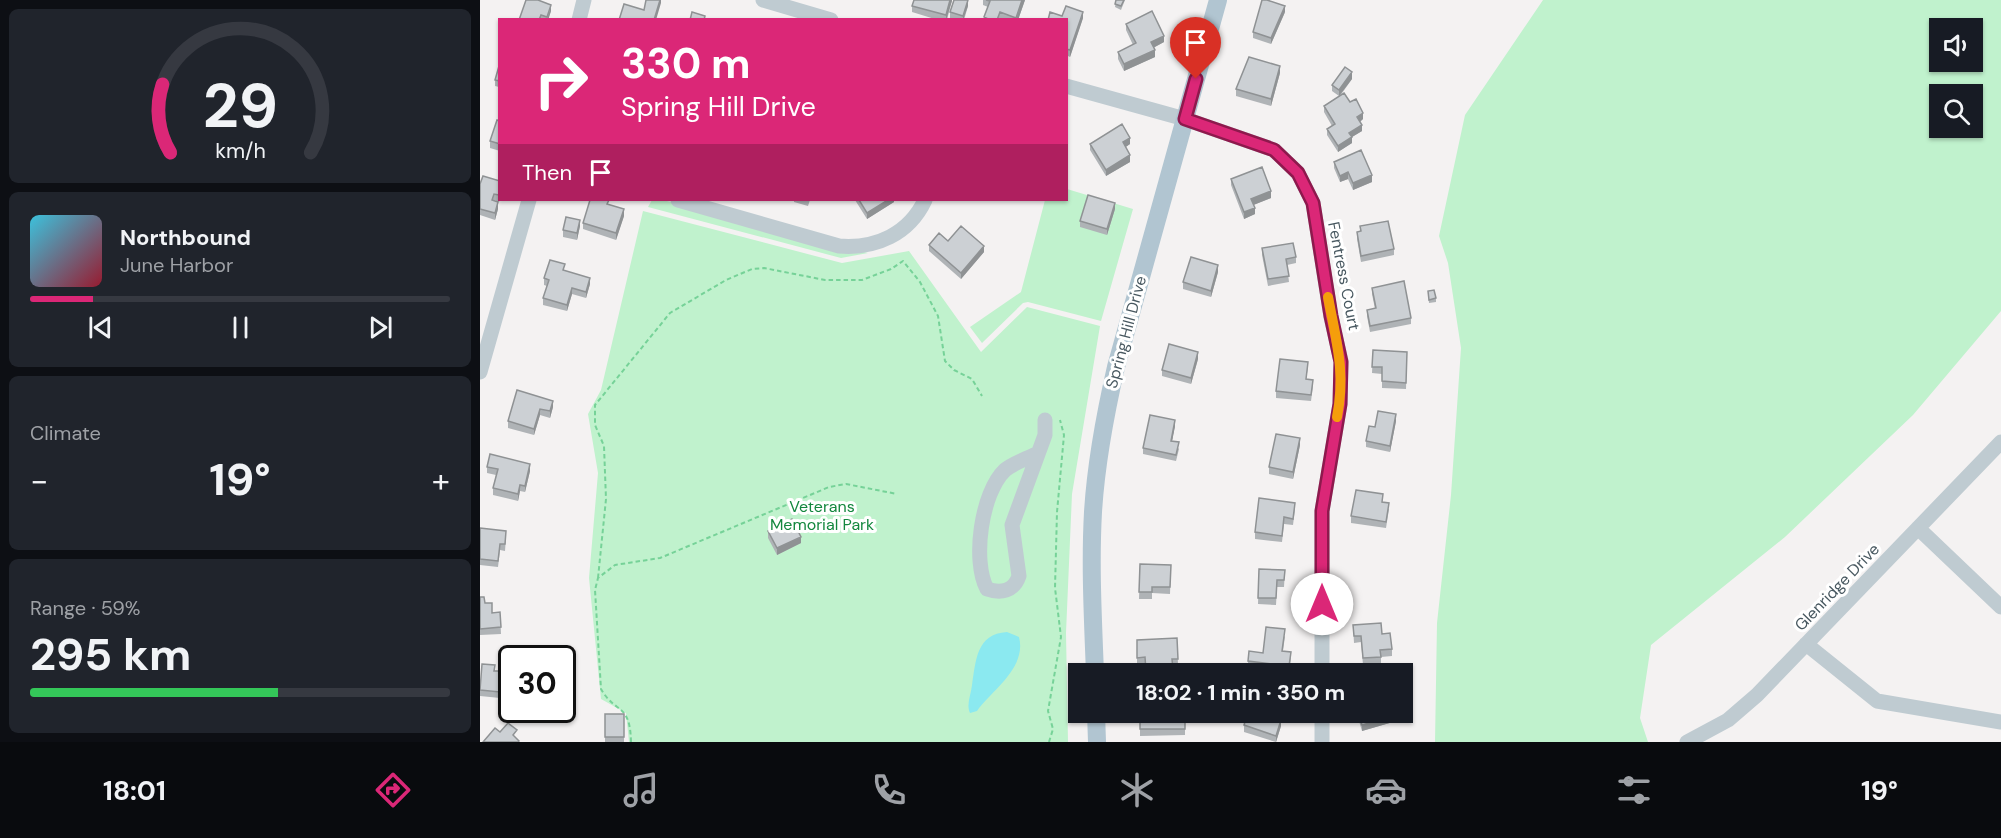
<!DOCTYPE html>
<meta charset="utf-8">
<style>
:root{--surface:#171b24;--page:#20242c;--text:#f1f3f6;--muted:#9ea1a6;--line:#363941;--accent:#db2777}
body{margin:0;font-family:"DM Sans",sans-serif;background:var(--page);color:var(--text);height:100vh;display:flex;flex-direction:column;font-size:22px;white-space:nowrap}
*{box-sizing:border-box;margin:0}
p{font-size:20px;color:var(--muted)}
.icon{flex:none;width:33px;height:33px;fill:none;stroke:currentColor;stroke-width:2;stroke-linecap:round;stroke-linejoin:round}
.map{position:relative;flex:1;overflow:hidden}
.panel{display:flex;flex-direction:column;gap:9px;padding:9px;background:#0d0f14;width:480px}
.panel>*{flex:none}
.guide{position:absolute;left:18px;top:18px;width:570px;height:183px;border-radius:0px;box-shadow:0 2px 4px #0004;background:#db2777;color:#fff;overflow:hidden}
.controls{position:absolute;left:1449px;top:18px;display:grid;gap:12px}
.controls a{display:grid;place-items:center;width:54px;height:54px;border-radius:0px;background:var(--surface);box-shadow:0 2px 4px #0004;font-size:30px}
.speed{position:absolute;left:18px;top:645px;display:flex;gap:12px;font-size:30px;font-weight:700;text-align:center}
.speed>*{display:grid;place-content:center;width:78px;height:78px;border-radius:50%;background:var(--surface);box-shadow:0 2px 4px #0004;line-height:1}
.speed .limit{border:3px solid #111;border-radius:9px;background:#fff;color:#111}
.pin{position:absolute;display:grid;place-items:center;width:51px;height:51px;color:#fff;margin:-62px -26px;border-radius:50% 50% 50% 0;rotate:-45deg;box-shadow:0 0 6px #0007}
.pin .icon{rotate:45deg}
.me{position:absolute;width:66px;margin:-33px;rotate:0deg;stroke-linejoin:round;filter:drop-shadow(0 0 4px #0008)}
.turn{display:flex;align-items:center;gap:21px;height:126px;padding:0 24px;font-size:27px}
.turn .icon{width:78px;height:78px;stroke-width:2.5}
.turn b{display:block;font-size:42px;line-height:51px}
.then{display:flex;align-items:center;height:57px;padding:0 24px;background:#0003;gap:12px;font-size:22px}
.big{font-size:45px;font-weight:700;line-height:1.1}
.panel .widget{flex:1;display:flex;flex-direction:column;justify-content:center;gap:9px;min-width:0;padding:0 21px;border-radius:9px;background:var(--page)}
.panel .dial{align-items:center;gap:0}
.dial svg{height:156px;overflow:visible;fill:none;stroke:var(--line);stroke-width:7;stroke-linecap:round;text-anchor:middle}
.dial text{fill:var(--text);stroke:none}
.song{display:flex;align-items:center;gap:18px}
.cover{width:72px;height:72px;border-radius:9px;background:linear-gradient(135deg,hsl(190 70% 55%),hsl(350 70% 35%))}
.played{height:6px;border-radius:3px;background:linear-gradient(90deg,var(--accent) 15%,var(--line) 15%)}
.keys{display:flex;justify-content:space-around;direction:ltr}
.heat{display:flex;justify-content:space-between;align-items:center;font-size:33px;direction:ltr}
.charge{height:9px;border-radius:4px;background:linear-gradient(90deg,#34c759 59%,var(--line) 0)}
.trip{position:absolute;left:588px;top:663px;width:345px;height:60px;border-radius:0px;background:var(--surface);box-shadow:0 2px 4px #0004;font-weight:700;line-height:60px;text-align:center}
.menu{display:flex;height:96px;justify-content:space-around;align-items:center;background:#090b0e;color:var(--muted)}
.menu .icon{width:42px;height:42px}
.menu .selected{color:var(--accent)}
.menu b{font-size:27px;color:var(--text)}
main{display:flex;flex:1;min-height:0}
.map>svg:first-child{display:block}
</style>
<main>
<section class="panel">
<div class="widget dial"><svg viewBox="0 0 100 80">
<path d="M14 69A42 42 0 1 1 86 69"/>
<path d="M14 69A42 42 0 0 1 10 34" stroke="#db2777"/>
<text x="50" y="56" font-size="32" font-weight="700">29</text>
<text x="50" y="72" font-size="11">km/h</text>
</svg></div>
<div class="widget">
<div class="song"><i class="cover"></i><div><b>Northbound</b><p>June Harbor</p></div></div>
<div class="played"></div>
<div class="keys"><svg class="icon" aria-label="previous" viewBox="0 0 24 24"><path d="M18 5L8 12l10 7zM5 5v14"/></svg><svg class="icon" aria-label="pause" viewBox="0 0 24 24"><path d="M8 5v14M16 5v14"/></svg><svg class="icon" aria-label="next" viewBox="0 0 24 24"><path d="M6 5l10 7-10 7zM19 5v14"/></svg></div>
</div>
<div class="widget"><p>Climate</p>
<div class="heat"><a>−</a><b class="big">19°</b><a>+</a></div>
</div>
<div class="widget"><p>Range · 59%</p><b class="big">295 km</b><div class="charge"></div></div>
</section>
<div class="map">
<svg width="1521" height="742" viewBox="0 0 1521 742">
<rect width="100%" height="100%" fill="#f4f2f2"/>
<path fill="#c0f2cd" fill-rule="evenodd" d="M1063 0H1521V311L1433 415 1305 537 1171 645 1160 718 1168 742H955L957 623 971 495 981 348 968 263 959 236 985 115ZM1460 28H1492V62H1460ZM1460 94H1492V128H1460Z
M587 189 653 209 621 321 548 302 543 303 502 343 490 327 541 292 565 200H586Z
M172 200H183L388 253 361 258 168 207Z
M163 211 362 263 429 251 501 352 547 307 620 326 592 494 586 633 588 742H149L146 713 121 699 109 578 118 473 108 414 121 390Z"/>
<path fill="#8be9f0" d="M527 632 539 637C547 668 512 690 497 711L490 713C486 704 491 695 492 685 496 661 496 634 527 632Z"/>
<g fill="none" stroke-linecap="round" stroke-linejoin="round">
<path stroke="#76d298" stroke-width="2" stroke-dasharray="4.5 3" stroke-linecap="butt" d="M118 578 126 499 124 446 115 425V405L190 313 246 280 272 269 284 268 345 280H382L411 269 423 261 440 282 458 316 465 361 474 370 492 379 502 396
M151 742C150 702 136 715 121 689L115 590 118 578 135 565 180 558 349 487 366 484 417 494
M569 742 573 729 568 711 581 637 575 588 577 512 584 435 580 420"/>
<path stroke="#bfcbd1" stroke-width="15" d="M283 0 351 20
M99 20 104 0
M586 86 705 119 794 150 818 173 833 203 851 317 861 361 860 404 842 511V674
M198 200 359 246C396 249 429 234 445 200
M0 372 49 200
M558 453C549 458 533 463 525 470 501 493 492 561 507 589 521 594 534 591 539 576L532 525 565 435V420
M1438 528 1521 607
M1326 644 1397 701 1521 722
M842 712V742
M1207 742 1248 720 1277 695 1521 442"/>
<path stroke="#b1c5d1" stroke-width="18" d="M615 674C613 620 610 566 613 512 616 463 625 415 636 367L738 0
M616 712 617 742"/>
</g>
<path fill="#afb3b6" d="M472 0 467 20H458L432 12V6Z
M503 0H545L538 20 520 19 519 20H504L508 7 503 5Z
M636 0H645L641 10 635 7Z
M488 6 484 20H475L470 18V12Z
M71 11 68 20H39Z
M805 12 791 44 773 38V32Z
M603 18 590 57 586 55V20Z
M646 24 684 42 673 48 675 57 644 71 638 59V52L653 45 646 30Z
M19 66 20 96H18L19 87 15 86V80Z
M800 73 791 106 756 96V89Z
M872 79 860 96 870 102 883 119 880 122 882 131 872 137V143L858 152 847 135V129L852 126 844 112V106L859 96 852 91V85Z
M20 121V151L10 148V141Z
M610 144H650L645 147 650 162 626 176 610 150Z
M854 162 892 182 873 190 868 179 860 182 854 168Z
M751 179 791 198 773 205 775 214 764 219 751 185Z
M20 181V200L19 202 14 200V201L18 209 15 220 0 215V184Z
M314 200H330L328 206 314 202Z
M375 200H414V202L387 219Z
M635 209 627 235 600 227V221Z
M144 216 136 240 103 229V223Z
M100 226 97 240 83 237V230Z
M880 226 914 249V255L881 262 877 239V232L880 231Z
M468 241 504 252 481 279 449 251V245Z
M782 248 816 257V263L807 265 809 282 788 286 782 255Z
M85 271 110 284 106 298 92 294 87 311 63 305V298L67 286 64 285V278Z
M738 272 731 297 703 289V282Z
M892 288 931 318V324L890 332 887 316V310L895 309 892 294Z
M948 291 956 298V302L949 303Z
M893 350 927 352 926 389 902 388V374L892 373Z
M718 359 711 384 682 376V370Z
M828 368 826 379 833 386 831 401 796 398V391Z
M73 401V407L70 418 60 415 54 435 28 428V421Z
M916 421 910 452 886 447V441L895 427Z
M695 426 692 441 699 449 696 461 663 454V448Z
M820 445 813 479 789 474V467Z
M7 467 50 471 45 492 40 491 38 501 13 495V488L16 475 7 473Z
M815 509 813 525 804 524 802 542 775 539V532Z
M909 509 906 528 871 523V516Z
M0 528 26 537 25 551 20 550 18 567 0 565Z
M288 531 321 543 297 555 288 538Z
M660 564 691 565 690 594 672 593V599H659Z
M779 569 805 570 804 587H797L796 605 778 604Z
M0 597 12 613 20 612 21 634 0 635Z
M873 625 902 634 912 649V656L901 657V663L883 665 881 642 874 643Z
M805 636 803 651 811 658 809 672 768 668V661L783 653Z
M697 638 698 665H693V674H666L665 664H657V640Z
M15 671 22 678 20 698 0 696V683Z
M705 712V735L660 736V713Z
M797 712 795 717 801 726 796 742 764 732V725Z
M883 712H912L913 722 882 731 879 721V714Z
M125 714H144V742H125Z"/>
<path fill="#8f9294" d="M180 0H181V3L176 20H174Z
M470 0H472V1L466 20V15Z
M488 0V6L483 20V16Z
M542 0H545L538 20H536Z
M71 5V11L68 20H67Z
M805 6V12L791 44V38Z
M603 12V18L590 57V50Z
M684 36V42L671 49V42Z
M675 50V57L644 71V64Z
M800 66V73L791 106V99Z
M872 72V79L859 96V90Z
M883 113V119L877 124V117Z
M882 125V131L872 137V143L858 152V146L869 133Z
M650 138V144L643 149V142Z
M650 155V162L626 176V170Z
M868 172V179L860 182V176Z
M892 175V182L873 190V183Z
M791 191V198L771 206V199Z
M408 200H414V202L387 219V213Z
M18 202V209L15 220V213Z
M635 203V209L627 235V229Z
M775 208V214L764 219V212Z
M144 209V216L136 240V233Z
M100 220V226L97 240V233Z
M504 246V252L481 279V273Z
M738 265V272L731 297V291Z
M110 278V284L106 298V292Z
M92 288V294L87 311V305Z
M718 352V359L711 384V378Z
M73 401V407L70 418V411Z
M60 409V415L54 435V429Z
M916 414V421L910 452V446Z
M695 420V426L691 447V441Z
M820 438V445L813 479V472Z
M50 464V471L45 492V486Z
M40 485V491L38 501V494Z
M321 537V543L297 555V548Z
M913 716V722L882 731V725Z
M801 720V726L796 742V736Z"/>
<path fill="#ccd0d4" stroke="#8f9294" stroke-width="1.5" d="M46 0H58L71 5 67 17 61 15 59 20H39Z
M166 0H180L174 20H139L144 4 164 10Z
M434 0H470L466 15 432 6Z
M474 0H488L483 16 470 12Z
M506 0H542L536 18 520 12 517 20H510L504 17 510 1Z
M636 0H644L641 6 635 4Z
M782 0H787L805 6 791 38 773 32Z
M586 6 603 12 590 50 586 49V20H568L570 12 582 16Z
M672 11 684 36 671 42 675 50 644 64 638 52 656 43 646 24Z
M212 12 225 16 224 20H210Z
M769 57 800 66 791 99 756 89Z
M19 66 20 67V81L15 80Z
M865 67 872 72 859 90 852 85Z
M864 93 870 102 876 99 883 113 877 117 882 125 869 133 872 137 858 146 847 129 855 124 844 106Z
M17 120 20 121V144L10 141Z
M642 124 650 138 643 142 650 155 626 170 610 144Z
M881 150 892 175 873 183 868 172 860 176 854 162Z
M782 167 791 191 771 199 775 208 764 212 751 179Z
M3 176 20 181 19 195 14 194 12 200 18 202 15 213 0 209V184Z
M608 195 635 203 627 229 600 221Z
M110 200H129L127 204 144 209 136 233 103 223Z
M379 200H408L387 213Z
M86 217 100 220 97 233 83 230Z
M908 221 914 249 881 256 877 232 881 231 880 226Z
M481 226 504 246 481 273 449 245 459 233 468 241Z
M813 243 816 257 806 259 809 276 788 279 782 248Z
M711 257 738 265 731 291 703 282Z
M70 260 85 264 83 270 110 278 106 292 92 288 87 305 63 298 69 280 64 278Z
M924 281 931 318 890 326 887 310 896 308 892 288Z
M954 290 956 298 949 300 948 291Z
M689 344 718 352 711 378 682 370Z
M893 350 927 352 926 383 902 381V367H892Z
M800 359 828 362 826 379 833 380 831 395 796 391Z
M37 390 73 401 70 411 60 409 54 429 28 421Z
M898 411 916 414 910 446 886 441 889 426 895 427Z
M670 415 695 420 691 441 699 442 696 455 663 448Z
M796 434 820 438 813 472 789 467Z
M10 454 50 464 45 486 40 485 38 494 13 488 18 469 7 467Z
M876 490 903 494 902 502 909 503 906 522 871 516Z
M779 498 815 503 813 519 804 517 802 536 775 532Z
M312 519 321 537 297 548 288 531Z
M0 528 26 531 25 544H20L18 561 0 559Z
M660 564 691 565 690 587H672V592H659Z
M779 569 805 570 804 580H797L796 598H778Z
M0 597H4L5 603H12V613L20 612 21 627 0 629Z
M901 623 902 634 910 633 912 649 900 650 901 657 883 658 881 636H874L873 625Z
M786 627 805 629 802 651 811 652 809 666 768 661 769 651 783 653Z
M697 638 698 659H692L693 670 666 671 665 657 657 658V640Z
M2 664 15 665 14 671H22L20 692 0 690Z
M668 712H705V729H660V713H668Z
M768 712H795L793 717 801 720 796 736 764 725Z
M885 712H912L913 716 882 725 879 714Z
M125 714H144V737H125Z
M28 723 37 730 33 735 39 741 38 742H3L15 728 20 732Z"/>
<g fill="none" stroke-linecap="round" stroke-linejoin="round">
<defs>
<path id="route" d="M716 79 705 119 794 150 818 173 833 203 851 316 861 362 860 404 842 511V604"/>
</defs>
<use href="#route" stroke="#8e194d" stroke-width="15"/>
<use href="#route" stroke="#db2777" stroke-width="10"/>
<path stroke="#f59e0b" stroke-width="10" d="M848 297C856 341 866 371 857 417"/>
</g>
<g text-anchor="middle" dominant-baseline="central" stroke-width="6" stroke-linejoin="round" paint-order="stroke">
<g font-size="16" fill="#485860" stroke="#fff">
<text transform="translate(864 276) rotate(79)">Fentress Court</text>
<text transform="translate(646 332) rotate(-75)">Spring Hill Drive</text>
<text transform="translate(1357 587) rotate(-46)">Glenridge Drive</text>
</g>
<g font-size="16" fill="#13873e" stroke="#fff">
<text x="342" y="506">Veterans<tspan x="342" dy="18">Memorial Park</tspan></text>
</g>
</g>
</svg>
<div class="controls">
<a><svg class="icon" aria-label="sound" viewBox="0 0 24 24"><path d="M4 9h4l5-4v14l-5-4H4zM17 9q2 3 0 6"/></svg></a>
<a><svg class="icon" aria-label="search" viewBox="0 0 24 24"><circle cx="10" cy="10" r="6"/><path d="M15 15l6 6"/></svg></a>
</div>
<div class="speed"><div class="limit">30</div></div>
<div class="pin" style="left:716px;top:79px;background:#d93025"><svg class="icon" aria-label="arrive" viewBox="0 0 24 24"><path d="M6 21V4h12l-3 4 3 4H6"/></svg></div>
<svg class="me" style="left:842px;top:604px" viewBox="-20 -20 40 40"><circle r="19" fill="#fff"/><path d="M0-13L10 11 0 6-10 11z" fill="#db2777"/></svg>
<div class="trip">18:02 · 1 min · 350 m</div>
<div class="guide">
<div class="turn"><svg class="icon" aria-label="right" viewBox="0 0 24 24"><path d="M7 20v-9h11M14 6l5 5-5 5"/></svg><div><b>330 m</b>Spring Hill Drive</div></div>
<div class="then">Then<svg class="icon" aria-label="arrive" viewBox="0 0 24 24"><path d="M6 21V4h12l-3 4 3 4H6"/></svg></div>
</div>
</div>
</main>
<nav class="menu">
<b>18:01</b>
<svg class="icon selected" aria-label="directions" viewBox="0 0 24 24"><path d="M12 3l9 9-9 9-9-9zM9 14v-3h6M13 9l2 2-2 2"/></svg>
<svg class="icon" aria-label="music" viewBox="0 0 24 24"><path d="M9 18V5l10-2v13"/><circle cx="6" cy="18" r="3"/><circle cx="16" cy="16" r="3"/></svg>
<svg class="icon" aria-label="phone" viewBox="0 0 24 24"><path d="M5 4h4l2 5-3 2q2 4 5 5l2-3 5 2v4C11 20 4 13 5 4z"/></svg>
<svg class="icon" aria-label="climate" viewBox="0 0 24 24"><path d="M12 3v18M4 7l16 10M4 17L20 7"/></svg>
<svg class="icon" aria-label="car" viewBox="0 0 24 24"><path d="M5 17H2v-5l4-1 3-4h7l3 4 3 1v5h-3M9 17h6M6 11h13"/><circle cx="7" cy="17" r="2"/><circle cx="17" cy="17" r="2"/></svg>
<svg class="icon" aria-label="filters" viewBox="0 0 24 24"><path d="M4 7h16M4 17h16"/><circle cx="9" cy="7" r="2"/><circle cx="15" cy="17" r="2"/></svg>
<b>19°</b>
</nav>
